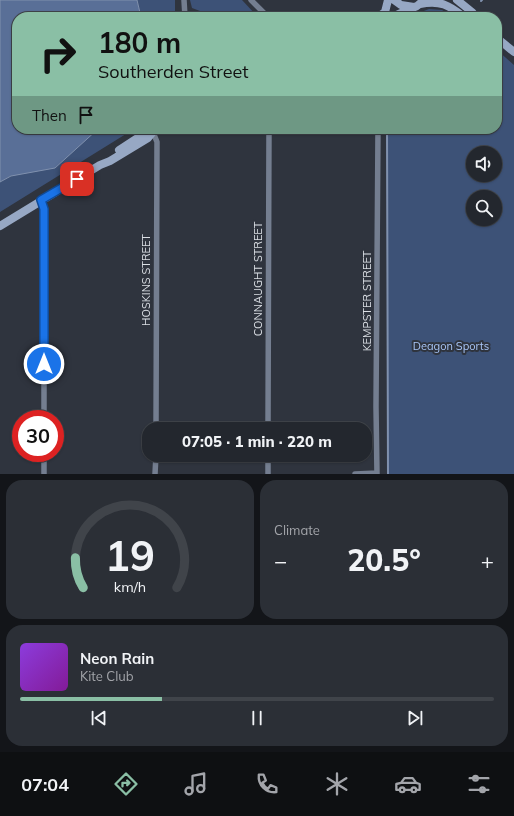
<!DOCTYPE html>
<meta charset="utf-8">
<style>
:root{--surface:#23272e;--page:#2b2f36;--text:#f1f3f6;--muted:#a3a5aa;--line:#40444a;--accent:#8abfa5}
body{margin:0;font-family:Mulish,sans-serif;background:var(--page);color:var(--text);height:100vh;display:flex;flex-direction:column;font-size:15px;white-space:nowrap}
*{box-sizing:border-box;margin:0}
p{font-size:13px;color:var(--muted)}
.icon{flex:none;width:22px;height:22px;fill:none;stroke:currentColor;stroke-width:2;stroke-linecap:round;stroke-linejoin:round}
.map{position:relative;height:474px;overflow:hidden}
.drawer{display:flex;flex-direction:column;gap:6px;padding:6px;background:#131519;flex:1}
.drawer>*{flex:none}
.banner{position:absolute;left:12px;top:12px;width:490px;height:122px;border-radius:16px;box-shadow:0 1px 3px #0004,0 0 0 1px var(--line);background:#8abfa5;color:#111;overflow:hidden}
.tools{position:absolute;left:466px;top:146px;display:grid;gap:8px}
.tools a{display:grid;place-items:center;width:36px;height:36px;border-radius:50%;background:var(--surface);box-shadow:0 1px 3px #0004,0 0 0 1px var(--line);font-size:20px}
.speed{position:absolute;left:12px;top:410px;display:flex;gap:8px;font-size:20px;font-weight:700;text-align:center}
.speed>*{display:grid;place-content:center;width:52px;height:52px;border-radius:50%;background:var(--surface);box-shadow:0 1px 3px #0004,0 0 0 1px var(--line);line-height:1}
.speed .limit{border:6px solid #d22;background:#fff;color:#111}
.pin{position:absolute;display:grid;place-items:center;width:34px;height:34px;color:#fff;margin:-17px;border-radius:8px;box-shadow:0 2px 6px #0006}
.me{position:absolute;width:44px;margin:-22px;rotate:0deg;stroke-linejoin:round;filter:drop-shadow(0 0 3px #0008)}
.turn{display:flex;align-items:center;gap:14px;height:84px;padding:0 20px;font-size:18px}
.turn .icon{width:52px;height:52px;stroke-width:2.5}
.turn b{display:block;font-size:28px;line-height:34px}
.then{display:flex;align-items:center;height:38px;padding:0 20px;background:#0003;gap:8px;font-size:15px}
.big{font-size:30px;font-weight:800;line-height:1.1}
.drawer .card{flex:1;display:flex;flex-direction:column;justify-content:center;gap:6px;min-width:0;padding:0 14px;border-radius:16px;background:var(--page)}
.drawer .dial{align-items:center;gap:0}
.dial svg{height:104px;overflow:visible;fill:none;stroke:var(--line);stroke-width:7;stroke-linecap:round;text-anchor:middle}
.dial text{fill:var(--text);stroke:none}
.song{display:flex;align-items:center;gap:12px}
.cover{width:48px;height:48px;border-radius:6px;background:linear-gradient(135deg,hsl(270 70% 55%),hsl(290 70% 35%))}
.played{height:4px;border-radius:2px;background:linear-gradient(90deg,var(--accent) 30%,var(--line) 30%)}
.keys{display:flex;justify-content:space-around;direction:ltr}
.heat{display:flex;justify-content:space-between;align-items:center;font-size:22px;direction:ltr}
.drawer .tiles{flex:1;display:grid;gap:6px;grid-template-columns:1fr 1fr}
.card:last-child{grid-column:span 2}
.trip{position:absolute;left:142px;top:422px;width:230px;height:40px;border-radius:16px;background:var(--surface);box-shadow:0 1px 3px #0004,0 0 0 1px var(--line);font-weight:800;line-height:40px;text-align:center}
.tabs{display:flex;height:64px;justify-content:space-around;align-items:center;background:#0e1012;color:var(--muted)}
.tabs .icon{width:28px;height:28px}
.tabs .current{color:var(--accent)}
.tabs b{font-size:18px;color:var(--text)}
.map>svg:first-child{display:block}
</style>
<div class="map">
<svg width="514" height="474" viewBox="0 0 514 474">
<rect width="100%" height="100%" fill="#2f343e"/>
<path fill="#3d5277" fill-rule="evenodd" d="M137 0H175V17H141Z
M190 0H242L258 17H200V11L192 8Z
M429 9 442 10 454 17H408Z
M497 50 514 65V474H387L388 129H497ZM473 153H495V175H473ZM473 197H495V219H473Z
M98 129H134L0 212V182L91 134Z"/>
<path fill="#596f97" stroke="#8091ae" d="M0 0H137L141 17H17V129H98L55 168 11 176 0 182Z"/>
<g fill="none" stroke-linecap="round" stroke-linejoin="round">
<path stroke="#8091ae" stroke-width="2" d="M481 1 482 0
M387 129 388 474"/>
<path stroke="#747e90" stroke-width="5.5" d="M184 0 185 17
M251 0 268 17
M153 132 157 142 156 429
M41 200 44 209V419
M268 429 269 129
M44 453V474
M155 474 156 455
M268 474V455
M355 474 377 473
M377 474 376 407 378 129"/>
<path stroke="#97a8c4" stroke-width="8" d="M394 0 401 5 414 7
M457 0 472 12 476 17
M420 4C440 0 449 5 464 17
M378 17 385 12 388 0
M392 17 417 6 423 1
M497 38 514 52
M119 150 145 133 153 132
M0 226 100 165 110 161 148 138 153 132 158 129"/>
</g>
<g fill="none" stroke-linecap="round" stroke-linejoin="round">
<defs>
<path id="route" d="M44 364V209L41 200 77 179"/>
</defs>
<use href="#route" stroke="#114b97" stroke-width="10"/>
<use href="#route" stroke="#1a73e8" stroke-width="7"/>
</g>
<g text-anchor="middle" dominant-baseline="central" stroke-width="4" stroke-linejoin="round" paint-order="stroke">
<g font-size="11" fill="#dbdfe5" stroke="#2f343e">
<text transform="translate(258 279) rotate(-90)">CONNAUGHT STREET</text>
<text transform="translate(146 280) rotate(-90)">HOSKINS STREET</text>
<text transform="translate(367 301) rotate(-90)">KEMPSTER STREET</text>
</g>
<g font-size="11" fill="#a9c6f8" stroke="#2f343e">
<text x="451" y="346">Deagon Sports</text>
</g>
</g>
</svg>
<div class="tools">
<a><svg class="icon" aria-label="sound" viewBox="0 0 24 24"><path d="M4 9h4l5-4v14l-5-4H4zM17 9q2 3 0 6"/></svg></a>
<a><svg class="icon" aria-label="search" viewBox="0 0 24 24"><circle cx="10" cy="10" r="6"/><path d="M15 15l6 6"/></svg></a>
</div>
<div class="speed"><div class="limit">30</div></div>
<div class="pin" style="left:77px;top:179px;background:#d93025"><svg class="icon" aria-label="arrive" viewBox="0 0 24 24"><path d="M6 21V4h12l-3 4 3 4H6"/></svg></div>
<svg class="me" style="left:44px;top:364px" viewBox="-20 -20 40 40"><circle r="17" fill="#1a73e8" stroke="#fff" stroke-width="3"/><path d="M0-11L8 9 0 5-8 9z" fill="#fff"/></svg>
<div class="trip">07:05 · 1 min · 220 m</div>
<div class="banner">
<div class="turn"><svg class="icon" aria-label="right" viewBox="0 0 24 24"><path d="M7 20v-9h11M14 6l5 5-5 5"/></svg><div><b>180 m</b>Southerden Street</div></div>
<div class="then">Then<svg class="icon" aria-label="arrive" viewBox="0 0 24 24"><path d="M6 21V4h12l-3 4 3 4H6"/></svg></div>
</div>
</div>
<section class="drawer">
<div class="tiles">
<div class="card dial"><svg viewBox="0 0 100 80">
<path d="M14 69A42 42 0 1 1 86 69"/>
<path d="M14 69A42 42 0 0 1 8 46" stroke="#8abfa5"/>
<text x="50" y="56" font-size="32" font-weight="700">19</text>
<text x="50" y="72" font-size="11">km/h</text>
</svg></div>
<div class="card"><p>Climate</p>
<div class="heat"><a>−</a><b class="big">20.5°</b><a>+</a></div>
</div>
<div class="card">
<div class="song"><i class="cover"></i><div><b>Neon Rain</b><p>Kite Club</p></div></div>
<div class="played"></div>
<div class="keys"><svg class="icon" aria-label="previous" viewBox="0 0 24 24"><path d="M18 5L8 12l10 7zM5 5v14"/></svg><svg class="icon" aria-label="pause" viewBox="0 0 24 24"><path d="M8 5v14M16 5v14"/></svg><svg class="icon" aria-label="next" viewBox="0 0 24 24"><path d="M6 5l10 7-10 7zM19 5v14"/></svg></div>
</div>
</div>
</section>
<nav class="tabs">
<b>07:04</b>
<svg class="icon current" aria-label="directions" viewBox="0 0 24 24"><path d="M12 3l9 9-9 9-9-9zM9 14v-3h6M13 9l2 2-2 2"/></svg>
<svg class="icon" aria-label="music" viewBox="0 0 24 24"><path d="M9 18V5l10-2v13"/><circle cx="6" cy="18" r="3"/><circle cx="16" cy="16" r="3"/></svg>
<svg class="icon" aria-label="phone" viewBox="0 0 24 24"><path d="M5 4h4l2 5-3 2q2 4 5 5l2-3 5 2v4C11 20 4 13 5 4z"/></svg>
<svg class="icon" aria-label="climate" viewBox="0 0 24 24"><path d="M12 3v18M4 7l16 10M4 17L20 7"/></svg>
<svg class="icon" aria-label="car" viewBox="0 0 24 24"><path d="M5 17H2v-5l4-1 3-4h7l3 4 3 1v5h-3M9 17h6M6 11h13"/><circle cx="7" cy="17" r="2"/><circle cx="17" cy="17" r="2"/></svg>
<svg class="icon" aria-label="filters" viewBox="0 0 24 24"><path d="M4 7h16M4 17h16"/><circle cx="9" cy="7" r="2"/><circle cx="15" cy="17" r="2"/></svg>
</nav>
